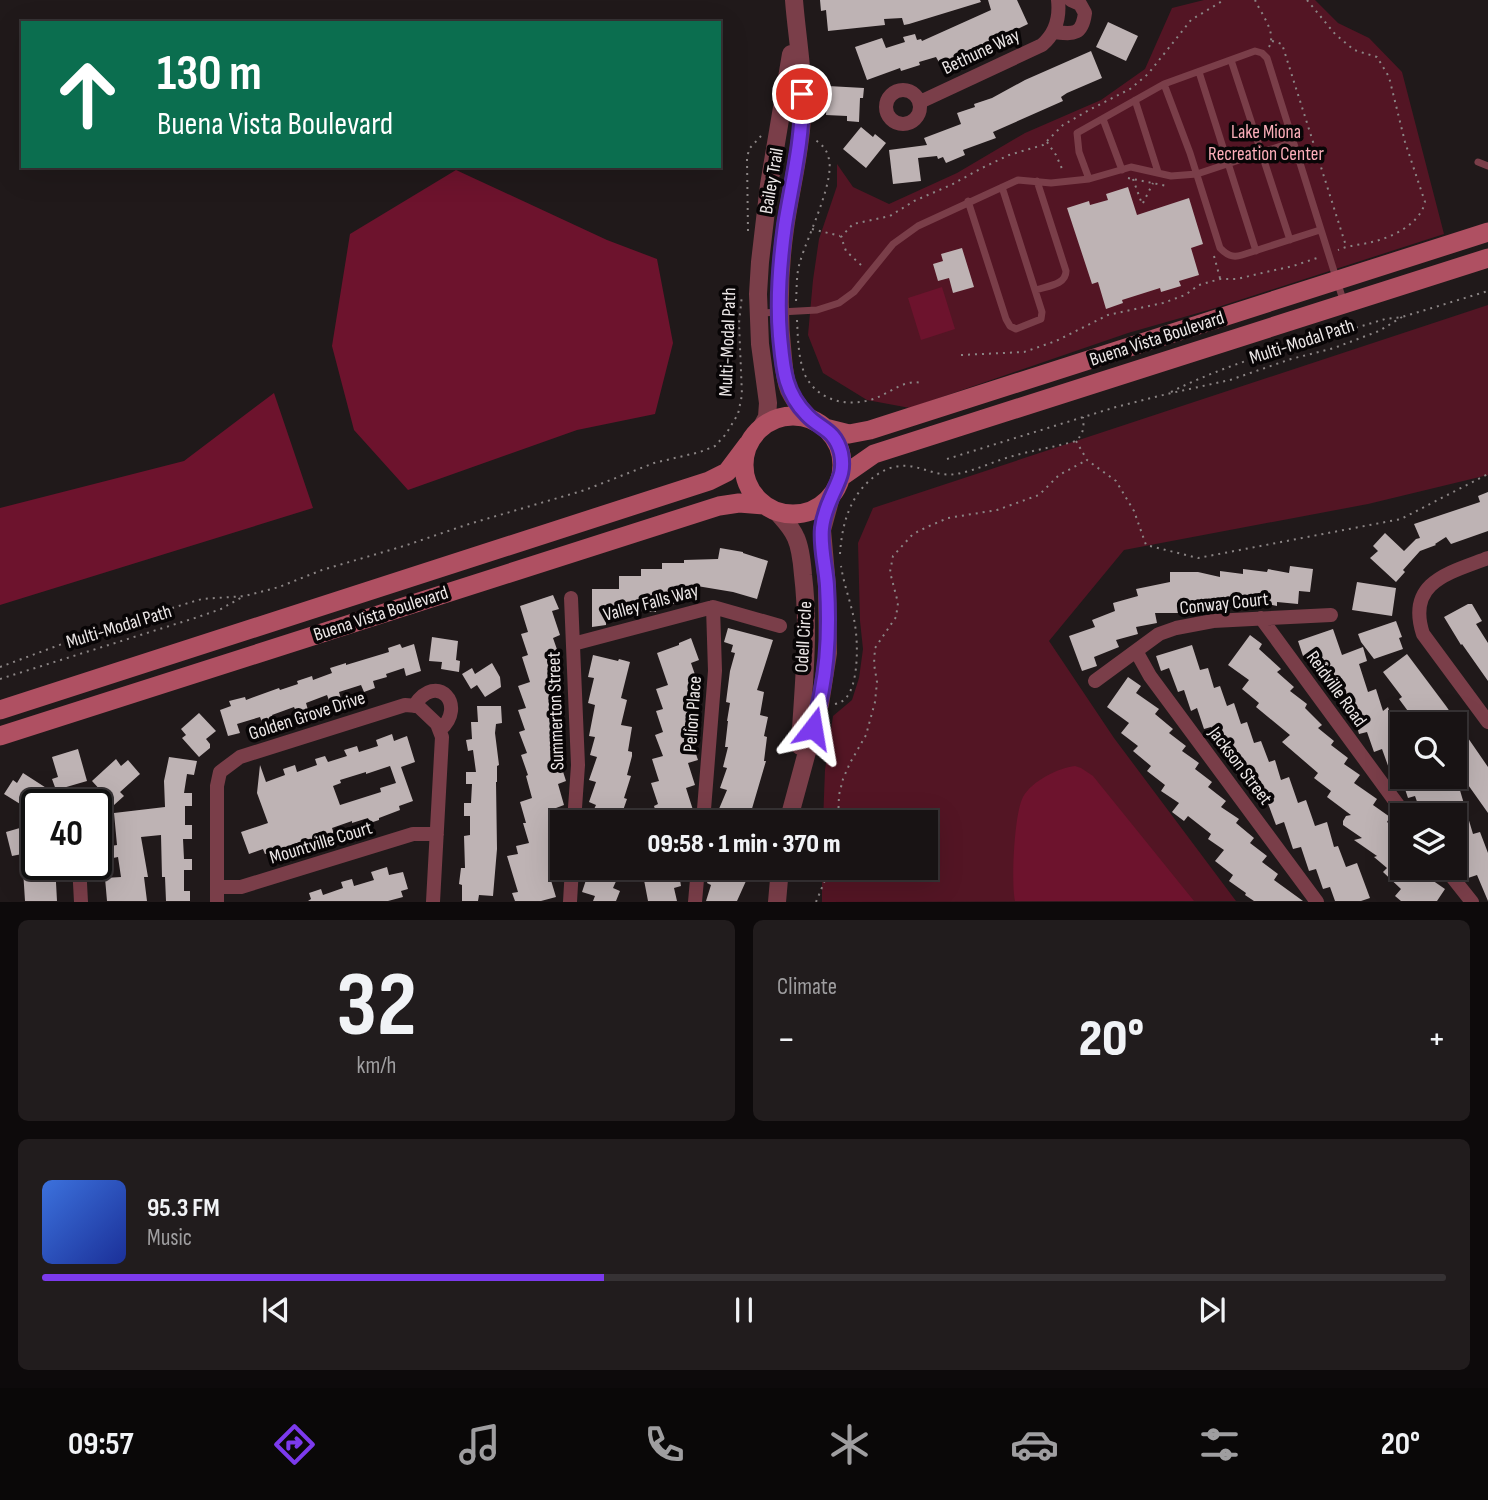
<!DOCTYPE html>
<meta charset="utf-8">
<style>
:root{--surface:#181314;--page:#211c1d;--text:#f1f3f6;--muted:#9f9ea0;--line:#363234;--accent:#7c3aed}
body{margin:0;font-family:"Sofia Sans Condensed",sans-serif;background:var(--page);color:var(--text);height:100vh;display:flex;flex-direction:column;font-size:26px;white-space:nowrap}
*{box-sizing:border-box;margin:0}
p{font-size:23px;color:var(--muted)}
.icon{flex:none;width:38px;height:38px;fill:none;stroke:currentColor;stroke-width:2;stroke-linecap:round;stroke-linejoin:round}
.map{position:relative;height:902px;overflow:hidden}
.panel{display:flex;flex-direction:column;gap:18px;padding:18px;background:#0d0a0b;flex:1}
.panel>*{flex:none}
.top-card{position:absolute;left:21px;top:21px;width:700px;height:147px;border-radius:0px;box-shadow:0 7px 28px #0002,0 0 0 2px var(--line);background:#0b6e4f;color:#fff;overflow:hidden}
.controls{position:absolute;left:1390px;top:712px;display:grid;gap:14px}
.controls a{display:grid;place-items:center;width:77px;height:77px;border-radius:0px;background:var(--surface);box-shadow:0 7px 28px #0002,0 0 0 2px var(--line);font-size:35px}
.speed{position:absolute;left:21px;top:789px;display:flex;gap:14px;font-size:35px;font-weight:700;text-align:center}
.speed>*{display:grid;place-content:center;width:91px;height:91px;border-radius:50%;background:var(--surface);box-shadow:0 7px 28px #0002,0 0 0 2px var(--line);line-height:1}
.speed .limit{border:4px solid #111;border-radius:10px;background:#fff;color:#111}
.pin{position:absolute;display:grid;place-items:center;width:60px;height:60px;color:#fff;margin:-30px;border:4px solid #fff;border-radius:50%;box-shadow:0 2px 7px #0007}
.me{position:absolute;width:77px;margin:-38px;rotate:14deg;stroke-linejoin:round;filter:drop-shadow(0 0 5px #0008)}
.turn{display:flex;align-items:center;gap:24px;height:147px;padding:0 21px;font-size:32px}
.turn .icon{width:91px;height:91px;stroke-width:2.5}
.turn b{display:block;font-size:49px;line-height:60px}
.big{font-size:52px;font-weight:800;line-height:1.1}
.panel .tile{flex:1;display:flex;flex-direction:column;justify-content:center;gap:10px;min-width:0;padding:0 24px;border-radius:10px;background:var(--page)}
.panel .dial{align-items:center;gap:0}
.dial b{font-size:91px;line-height:1}
.song{display:flex;align-items:center;gap:21px}
.cover{width:84px;height:84px;border-radius:10px;background:linear-gradient(135deg,hsl(220 70% 55%),hsl(230 70% 35%))}
.played{height:7px;border-radius:4px;background:linear-gradient(90deg,var(--accent) 40%,var(--line) 40%)}
.keys{display:flex;justify-content:space-around;direction:ltr}
.heat{display:flex;justify-content:space-between;align-items:center;font-size:38px;direction:ltr}
.panel .tiles{flex:1;display:grid;gap:18px;grid-template-columns:1fr 1fr}
.tile:last-child{grid-column:span 2}
.trip{position:absolute;left:550px;top:810px;width:388px;height:70px;border-radius:0px;background:var(--surface);box-shadow:0 7px 28px #0002,0 0 0 2px var(--line);font-weight:800;line-height:70px;text-align:center}
.dock{display:flex;height:112px;justify-content:space-around;align-items:center;background:#0a0808;color:var(--muted)}
.dock .icon{width:49px;height:49px}
.dock .on{color:var(--accent)}
.dock b{font-size:32px;color:var(--text)}
.map>svg:first-child{display:block}
</style>
<div class="map">
<svg width="1488" height="902" viewBox="0 0 1488 902">
<rect width="100%" height="100%" fill="#20191a"/>
<path fill="#531524" d="M1204 0H1315L1338 23 1369 38 1402 72 1444 234 1212 309 1128 333 910 408 867 400 823 373 808 335 813 280 819 239 837 186V164L853 187 889 204 957 173 1025 133 1101 100 1145 69 1172 8Z
M1488 305V475L1368 504 1124 550 1049 641 1114 738 1236 901 822 902V868H926V822H823L825 770 833 716 852 700 859 678 863 649 860 621 858 543 873 508Z"/>
<path fill="#6d132d" d="M456 170 607 240 657 259 673 343 655 414 577 430 408 490 354 430 332 346 350 234Z
M942 287 955 329 921 340 908 298Z
M274 393 313 508 0 605V508L184 461Z
M1075 766 1081 768 1093 776 1194 901H1015C1011 883 1014 814 1023 797 1032 781 1058 768 1075 766Z"/>
<path fill="#beb3b4" fill-rule="evenodd" d="M820 0H980L981 2 909 24 904 25 902 18 884 19 885 25 828 31 826 10 821 11Z
M988 0H1017L1028 24 994 40 995 42 957 57 958 58 941 66 936 57 919 62 920 65 901 71 900 68 867 80 855 47 882 38 886 48 905 42 903 37 915 34 917 40 921 39 922 41 991 10Z
M1108 22 1138 36 1126 61 1096 47Z
M1091 51 1102 78 1067 93 1061 97 1063 101 993 132 996 138 963 150 965 155 946 163 943 157 938 159 937 156 918 158 921 181 893 184 889 150 927 145 924 138 961 124 957 113 975 107 974 104 992 98 1025 80Z
M828 86 864 88 863 98H860L859 122 847 121V116L826 115Z
M861 127 873 137 875 134 886 143 866 168 843 149Z
M1128 187 1137 215 1189 198 1203 244 1191 248 1199 275 1179 281 1181 286 1161 292 1160 288 1122 300 1123 303 1106 309 1098 282 1092 284 1067 208 1089 201 1090 205 1108 200 1106 194Z
M962 248 974 287 953 293 949 278 938 281 933 264 943 261 941 254Z
M1488 492V531L1451 544 1446 537 1435 544 1436 545 1420 551 1403 570 1405 572 1396 582 1370 558 1378 551 1373 546 1385 533 1404 551 1416 539 1420 538 1414 524 1480 502 1478 496Z
M720 548 743 552V553L768 561 757 599 733 592 697 586V596L678 597V604H656V612L635 611V617L606 618V625L592 627V589H619V576H641V569H662V563H684V560L718 559Z
M1290 566 1313 569 1310 592 1299 591 1298 604 1277 602V606L1252 601V607L1233 605V608L1209 605 1207 611 1183 606V613H1155L1157 623 1136 627 1138 634 1116 640 1119 647 1094 657 1097 666 1082 671 1069 636 1095 627 1092 620 1115 611 1113 603 1138 596 1136 589 1170 582V572H1198L1220 577V571L1243 574V569L1267 572 1268 569 1289 573Z
M1357 582 1396 588 1392 616 1352 610Z
M553 595 559 609 552 611 560 635 553 638 560 658 553 661 562 688 556 691 563 711 557 713 563 732 557 734 565 757 559 759 566 781 558 784 564 805 556 808 562 826V829L554 832 559 853 553 855 558 875 550 877 556 897 541 901H515L512 893 518 892 507 856 518 854 516 846 529 843 523 823H526L520 802 532 798 526 776 528 775 521 755 527 753 519 732 525 730 518 710 526 708 518 686 530 682 522 657 528 655 521 634 528 632 520 606Z
M1468 604H1472L1482 621 1476 624 1488 643V681L1462 644 1461 645 1444 617Z
M1396 621 1402 637 1399 638 1403 649 1374 659 1361 642 1358 634Z
M728 628 773 640 757 690 764 692 760 715 768 717 764 736 767 737 764 761H766L751 812 756 814 753 822H732L716 816 727 790 720 788 727 768 723 767 728 747H725L728 721H727L730 703 726 702 730 671 735 653 731 652 733 645 724 642Z
M1333 629 1342 655 1363 647 1367 661 1359 664 1368 692 1376 689 1383 711 1388 707 1395 729 1402 726V770L1391 774 1382 749 1374 752 1367 732 1359 734 1353 712 1346 714 1340 694 1332 696 1325 675 1319 677 1311 653 1303 656 1298 641Z
M1250 635 1262 644 1259 649 1281 669 1277 672 1294 687 1290 691 1307 704 1305 708 1322 725 1318 728 1334 741 1331 745 1348 758 1344 764 1360 775 1354 783 1377 799 1373 805 1390 817 1387 822 1402 834V868H1426L1433 874 1429 878 1445 889 1437 901H1401L1395 896 1401 889 1383 872 1387 868 1374 857 1377 856 1354 840 1362 838 1343 825V821L1346 816 1351 815 1327 797 1331 791 1314 778 1318 773 1282 742 1290 735 1256 707 1259 703 1242 689 1249 680 1228 665Z
M432 637 458 641 456 660 460 661 459 672 441 669 442 662 429 661Z
M691 638 699 660 691 663 700 689 693 691 700 712 692 714 700 736 691 739 698 760 688 763 695 785 686 788 693 810 682 813 684 822H659L654 806 658 804 651 783 659 781 652 759 663 756 655 735 663 732 656 711 663 709 656 689 668 685 657 653 679 645V643Z
M400 644 402 648 414 644 421 671 406 676 404 668 386 674 387 677 373 681 375 688 364 692 361 685 339 692 341 699 330 703 327 695 306 703 308 710 297 714 294 707 272 715 275 721 263 725 260 717 237 724 240 733 228 736 220 710 231 706 229 701 245 697 246 700 279 688 280 690 298 684 297 681 312 676 313 680 332 673 330 668 346 663V665L389 652 388 648Z
M1192 645 1200 670 1208 668 1214 688 1220 686 1227 706 1234 703 1241 724 1247 722 1254 743 1261 741 1269 762 1275 760 1281 780 1289 777 1298 803 1306 800 1315 826 1327 822 1334 847 1338 846 1346 867 1357 863 1370 898 1361 901H1335L1330 887 1323 889 1316 869 1309 871 1301 847 1293 849 1284 822 1276 825 1267 801 1260 804 1253 783 1246 785 1239 763 1231 766 1224 746 1218 748 1211 727 1204 729 1197 708 1191 711 1184 690 1178 692 1169 668 1161 671 1156 656Z
M1407 654 1446 706 1488 767V813L1454 765V724H1424L1420 719 1416 722 1399 699 1402 697 1383 672Z
M593 655 618 661 619 659 630 662 621 698 627 700 621 725 632 727 628 751 632 752V756L627 775 631 776 624 798 627 799 619 822H588L596 805 589 802 596 782 589 780 597 757 590 755 595 737 589 736 595 705 588 703 594 678 588 677Z
M492 663 500 677 501 687 485 697 477 685 471 689 462 674 472 668 475 674Z
M1128 677 1141 686 1136 693 1159 709 1155 714 1173 729 1169 733 1186 746 1182 751 1199 763 1195 769 1212 782 1208 787 1226 801 1221 807 1239 819 1236 823 1254 838 1250 843 1267 856 1262 862 1278 874 1274 880 1303 901H1254L1245 895 1246 893 1229 881 1233 875 1215 861 1224 850 1208 839 1211 834 1188 816 1184 821 1172 812 1179 803 1161 791 1165 785 1147 771 1151 766 1133 751 1138 746 1121 733 1129 723 1107 707Z
M477 706H501L502 723 496 724 495 733 499 765 497 766V782H496L497 849 493 896 479 895 478 901H462V885L459 884 461 868H465L464 836 470 835V816H464V803H471L472 784H466V772H476L473 750 468 751 466 740 472 739 471 722H478Z
M199 713 216 731 206 739 210 744V748L199 757 182 738 186 735 181 729Z
M392 734 394 741 407 736 415 762 401 767 413 801 399 806 400 810 379 818V820L370 823 368 818 352 823V821L332 828 334 834 323 838 322 836 265 854 263 849 249 854 241 832 268 823 257 793 260 765 266 782 285 775 283 769 295 765 297 772 317 765 315 759 325 756 328 762 347 756 344 750 357 746 359 752 378 746 376 740ZM390 766 396 783 380 788 381 792 340 805 333 786 341 783 340 780 366 772V774Z
M78 749 87 781 56 790 52 779 58 777 52 757Z
M169 757 197 761 194 775 187 774 184 793H192V806H185V825H192V839H183L184 859H192V870H184V891H190V901H166L165 877H162L161 835 141 837 148 877H144L147 901H107L105 878 121 877 118 857 113 858 111 846 117 845 114 813 165 807 164 781Z
M116 759 121 766 128 760 140 774 120 792 124 796 114 805 92 781Z
M23 773 51 791 41 805H37V812L33 818 22 811 25 807 4 794 13 780 17 783Z
M1401 777H1456L1473 834 1480 832 1488 853V901L1477 875 1468 878 1460 856 1454 858V816H1422L1415 796 1408 798Z
M37 823V864H55L57 901H25L22 854 12 856 6 832Z
M387 867 389 875 403 872 408 889 401 891 403 897 388 901H308L311 899 309 893 321 889 323 895 343 888 341 882 352 879 354 886 374 880 371 872Z
M590 868H622L613 888 620 891 616 901H593L595 896 582 892Z
M648 868H678L681 886 674 888 677 901H648L644 880 651 879Z
M713 868H746L742 880 746 881 737 901H706L711 885 707 883Z"/>
<g fill="none" stroke-linecap="round" stroke-linejoin="round">
<path stroke="#8b8585" stroke-width="2" stroke-dasharray="2 5" stroke-linecap="butt" d="M1255 0C1261 14 1277 32 1269 47
M1307 0 1335 34 1354 50 1377 57 1389 77 1405 142 1425 202C1420 224 1393 237 1372 242 1361 245 1349 245 1338 250
M1272 41 1282 44 1346 246
M1047 142 1056 155 1063 171
M1128 178 1167 186
M1133 179 1142 204
M1143 203 1153 183
M812 229 840 236
M748 231 747 159 749 149 761 136
M1214 256 1220 278
M861 265 846 251 841 237 853 224 890 216 914 201 951 185 982 168 1009 155 1043 145 1063 125 1089 110 1130 89 1148 74 1191 20 1224 0
M796 301C797 288 796 274 800 262 807 237 837 178 828 156 826 148 821 144 814 139
M797 320C798 338 798 358 805 375 818 402 850 408 876 398 891 392 905 379 922 383
M961 355 1024 352 1056 341 1108 315 1163 303 1185 295 1199 285 1220 279H1237L1262 273 1293 266 1320 257
M1171 392C1238 358 1314 341 1385 319L1402 317 1488 291
M1076 441 1087 460 1116 481 1134 511 1146 545 1198 558 1401 519 1488 474
M947 459 1116 407 1167 394 1230 380 1291 359 1334 348 1379 331 1402 317
M840 554C842 522 851 492 878 474 887 468 897 465 909 466 925 468 939 477 956 474 975 471 994 461 1013 456 1034 450 1055 447 1076 441 1084 433 1084 427 1083 417
M0 667 89 634 185 604 202 599 245 596 279 587 322 570 404 546 469 524 585 490 654 463 700 452 715 446 726 434 738 414 742 395 739 323 742 295
M0 679 198 617 221 609 244 596
M835 704C839 703 842 702 845 699 859 685 858 643 855 625 852 605 844 586 841 566
M838 822 839 795 843 779 850 763 866 735 875 702 877 682 874 664 875 648 896 617 898 603 890 572 893 556 913 534 927 527 948 518 997 510 1039 495 1059 475 1087 460
M816 902 830 868"/>
<path stroke="#7a3e49" stroke-width="7" d="M1231 60 1290 240
M1199 72 1256 251
M1164 84 1190 153 1220 248C1227 255 1232 258 1242 255L1320 230
M1135 100 1158 172
M1103 119 1122 170
M1478 162 1488 166
M1089 179 1079 152 1077 133 1164 84 1255 51 1262 53 1267 58 1344 303
M968 201 1006 319 1010 326 1016 329 1041 319 1042 312 1002 187
M1036 290C1047 286 1066 285 1066 271L1037 181
M760 313 817 310 839 303 854 292 893 244 918 226 1018 180 1051 183 1089 179 1131 167 1171 176 1197 174 1293 142"/>
<path stroke="#7a3e49" stroke-width="14" d="M1054 32C1073 34 1082 36 1085 13L1080 4 1071 0
M886 107a17 17 0 1 1 34 0a17 17 0 1 1-34 0Z
M920 102 1042 45C1056 33 1060 18 1058 0
M1488 558C1449 573 1406 582 1423 634L1488 722
M571 598 578 765 574 822
M1261 618 1406 816
M573 644 713 607 780 626
M1136 651 1150 676 1317 902
M1095 681 1159 634 1176 628 1213 621 1331 615
M414 706C437 670 468 706 440 730
M703 822 715 671 713 607
M79 864 81 902
M1445 868 1472 902
M217 887H241L413 834H437
M217 902V786L220 772 240 757 405 705 418 706 437 724 442 737 433 902
M570 902 572 868
M695 902 698 868"/>
<path stroke="#7a3e49" stroke-width="18" d="M794 0C797 39 805 79 802 118 800 156 790 192 785 229 779 272 778 315 783 358 784 369 785 380 789 390 795 402 804 415 816 422
M762 426 767 417 768 403 760 344 758 294 760 262 769 185 791 54
M777 512C784 520 792 528 796 538 801 549 802 563 803 575 810 632 803 689 800 746
M788 822 820 704 828 653 827 586 822 530 831 497
M777 902 780 868"/>
<path stroke="#af5062" stroke-width="19" d="M744 465a49 49 0 1 1 98 0a49 49 0 1 1-98 0Z
M825 428 849 434 870 430 1488 232
M841 477 874 454 1488 258
M0 710 709 481 727 472 748 444
M0 736 719 506 739 503 764 505"/>
</g>
<g fill="none" stroke-linecap="round" stroke-linejoin="round">
<defs>
<path id="route" d="M802 94C803 139 792 182 785 225 780 261 777 301 780 336 783 367 784 392 807 415 820 429 835 429 841 453 845 473 838 481 831 498 827 507 823 519 822 528 820 547 826 568 827 586 830 637 827 679 813 728"/>
</defs>
<use href="#route" stroke="#51269a" stroke-width="18"/>
<use href="#route" stroke="#7c3aed" stroke-width="12"/>
</g>
<g text-anchor="middle" dominant-baseline="central" stroke-width="7" stroke-linejoin="round" paint-order="stroke">
<g font-size="19" fill="#ece7e7" stroke="#080506">
<text transform="translate(981 52) rotate(-25)">Bethune Way</text>
<text transform="translate(772 181) rotate(-80)">Bailey Trail</text>
<text transform="translate(1157 339) rotate(-18)">Buena Vista Boulevard</text>
<text transform="translate(728 342) rotate(-88)">Multi-Modal Path</text>
<text transform="translate(1302 342) rotate(-18)">Multi-Modal Path</text>
<text transform="translate(651 603) rotate(-15)">Valley Falls Way</text>
<text transform="translate(1224 604) rotate(-6)">Conway Court</text>
<text transform="translate(381 614) rotate(-18)">Buena Vista Boulevard</text>
<text transform="translate(119 627) rotate(-17)">Multi-Modal Path</text>
<text transform="translate(804 637) rotate(-87)">Odell Circle</text>
<text transform="translate(1336 689) rotate(54)">Reidville Road</text>
<text transform="translate(556 711) rotate(-92)">Summerton Street</text>
<text transform="translate(693 714) rotate(-86)">Pelion Place</text>
<text transform="translate(307 716) rotate(-18)">Golden Grove Drive</text>
<text transform="translate(1240 766) rotate(53)">Jackson Street</text>
<text transform="translate(321 843) rotate(-17)">Mountville Court</text>
</g>
<g font-size="19" fill="#fcaeb9" stroke="#080506">
<text x="1266" y="132">Lake Miona<tspan x="1266" dy="22">Recreation Center</tspan></text>
</g>
</g>
</svg>
<div class="controls">
<a><svg class="icon" aria-label="search" viewBox="0 0 24 24"><circle cx="10" cy="10" r="6"/><path d="M15 15l6 6"/></svg></a>
<a><svg class="icon" aria-label="layers" viewBox="0 0 24 24"><path d="M12 4l9 5-9 5-9-5zM3 14l9 5 9-5"/></svg></a>
</div>
<div class="speed"><div class="limit">40</div></div>
<div class="pin" style="left:802px;top:94px;background:#d93025"><svg class="icon" aria-label="arrive" viewBox="0 0 24 24"><path d="M6 21V4h12l-3 4 3 4H6"/></svg></div>
<svg class="me" style="left:813px;top:728px" viewBox="-20 -20 40 40"><path d="M0-17L14 15 0 8-14 15z" fill="#7c3aed" stroke="#fff" stroke-width="4"/></svg>
<div class="trip">09:58 · 1 min · 370 m</div>
<div class="top-card">
<div class="turn"><svg class="icon" aria-label="ahead" viewBox="0 0 24 24"><path d="M12 20V5M6 11l6-6 6 6"/></svg><div><b>130 m</b>Buena Vista Boulevard</div></div>
</div>
</div>
<section class="panel">
<div class="tiles">
<div class="tile dial"><b>32</b><p>km/h</p></div>
<div class="tile"><p>Climate</p>
<div class="heat"><a>−</a><b class="big">20°</b><a>+</a></div>
</div>
<div class="tile">
<div class="song"><i class="cover"></i><div><b>95.3 FM</b><p>Music</p></div></div>
<div class="played"></div>
<div class="keys"><svg class="icon" aria-label="previous" viewBox="0 0 24 24"><path d="M18 5L8 12l10 7zM5 5v14"/></svg><svg class="icon" aria-label="pause" viewBox="0 0 24 24"><path d="M8 5v14M16 5v14"/></svg><svg class="icon" aria-label="next" viewBox="0 0 24 24"><path d="M6 5l10 7-10 7zM19 5v14"/></svg></div>
</div>
</div>
</section>
<nav class="dock">
<b>09:57</b>
<svg class="icon on" aria-label="directions" viewBox="0 0 24 24"><path d="M12 3l9 9-9 9-9-9zM9 14v-3h6M13 9l2 2-2 2"/></svg>
<svg class="icon" aria-label="music" viewBox="0 0 24 24"><path d="M9 18V5l10-2v13"/><circle cx="6" cy="18" r="3"/><circle cx="16" cy="16" r="3"/></svg>
<svg class="icon" aria-label="phone" viewBox="0 0 24 24"><path d="M5 4h4l2 5-3 2q2 4 5 5l2-3 5 2v4C11 20 4 13 5 4z"/></svg>
<svg class="icon" aria-label="climate" viewBox="0 0 24 24"><path d="M12 3v18M4 7l16 10M4 17L20 7"/></svg>
<svg class="icon" aria-label="car" viewBox="0 0 24 24"><path d="M5 17H2v-5l4-1 3-4h7l3 4 3 1v5h-3M9 17h6M6 11h13"/><circle cx="7" cy="17" r="2"/><circle cx="17" cy="17" r="2"/></svg>
<svg class="icon" aria-label="filters" viewBox="0 0 24 24"><path d="M4 7h16M4 17h16"/><circle cx="9" cy="7" r="2"/><circle cx="15" cy="17" r="2"/></svg>
<b>20°</b>
</nav>
